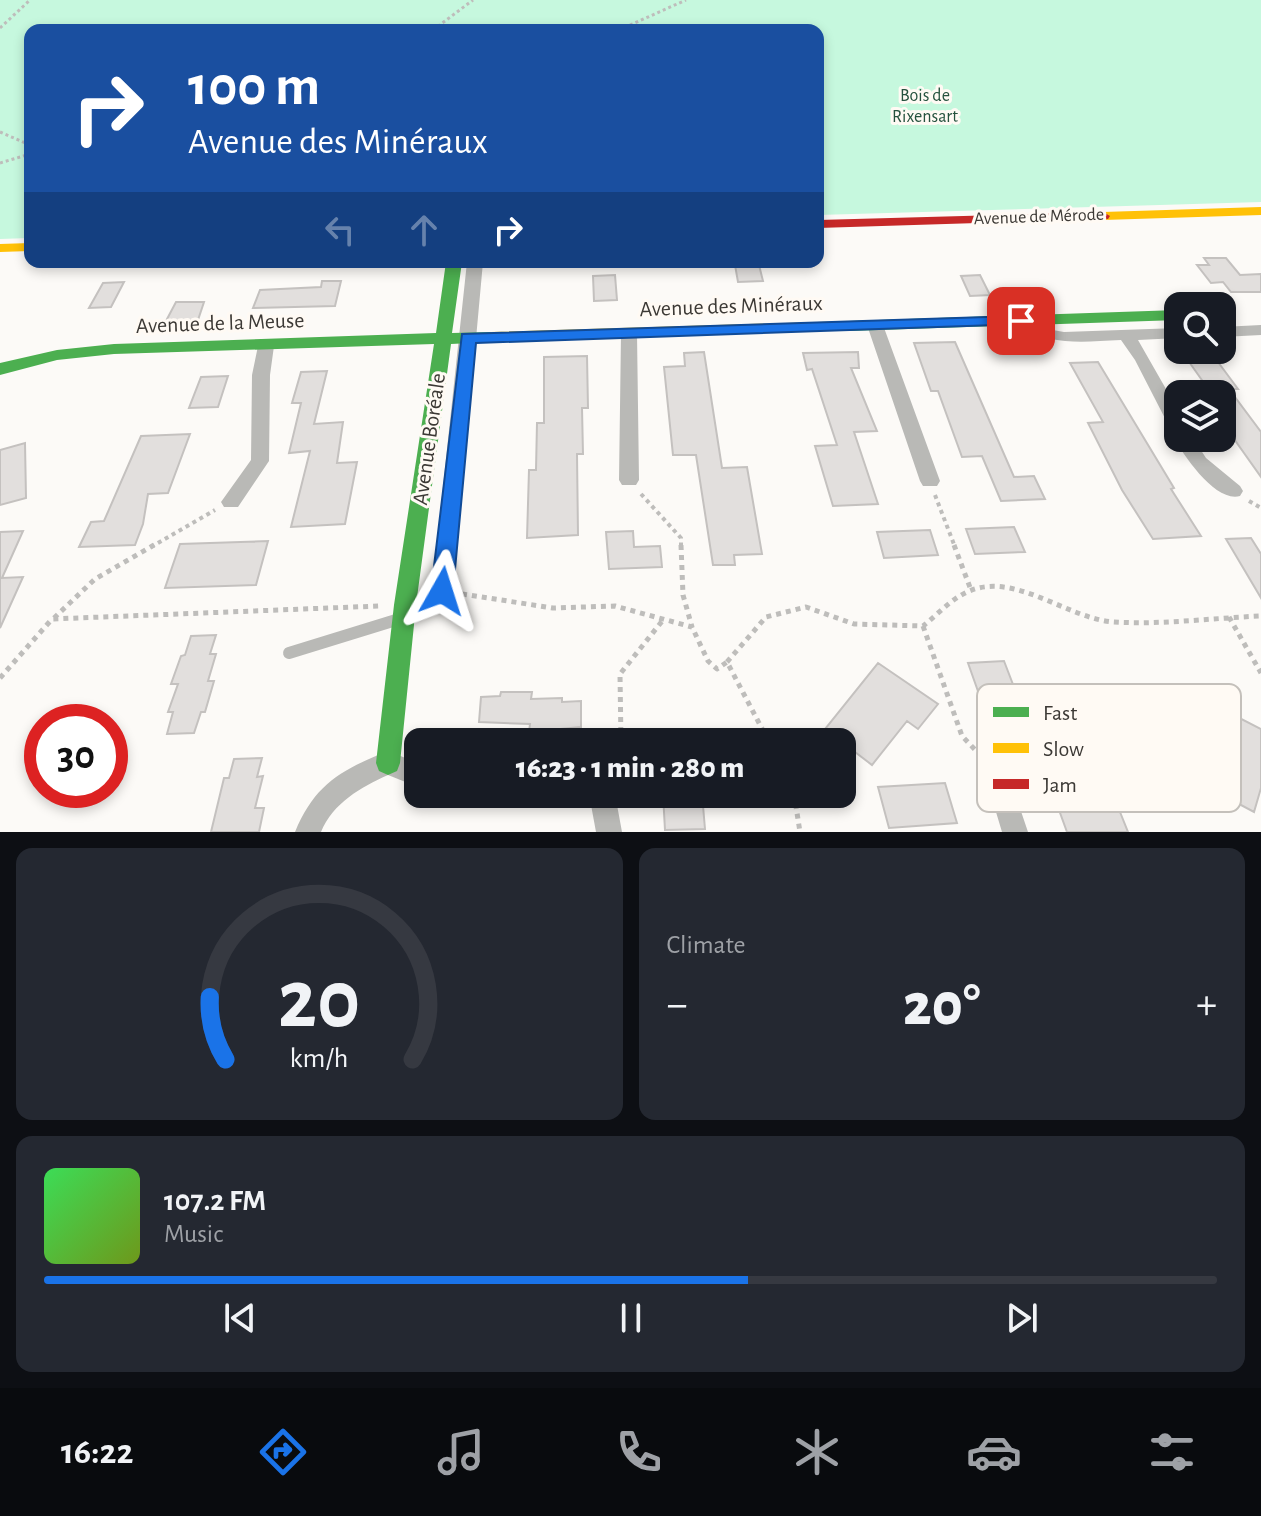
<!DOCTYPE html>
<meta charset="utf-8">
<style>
:root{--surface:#171b24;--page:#242831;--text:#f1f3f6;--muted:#9ea1a6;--line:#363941;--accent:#1a73e8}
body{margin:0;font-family:"Alegreya Sans",sans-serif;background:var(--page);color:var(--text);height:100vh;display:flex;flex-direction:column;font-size:30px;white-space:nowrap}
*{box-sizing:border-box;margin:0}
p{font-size:26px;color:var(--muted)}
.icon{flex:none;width:44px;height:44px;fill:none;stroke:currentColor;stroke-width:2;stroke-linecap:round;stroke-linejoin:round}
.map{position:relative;height:832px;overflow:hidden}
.side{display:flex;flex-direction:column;gap:16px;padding:16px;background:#0d0f14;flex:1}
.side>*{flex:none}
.guide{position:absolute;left:24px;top:24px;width:800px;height:244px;border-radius:16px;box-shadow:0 4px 12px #0003;background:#1a4fa0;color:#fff;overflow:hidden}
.buttons{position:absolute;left:1164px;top:292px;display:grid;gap:16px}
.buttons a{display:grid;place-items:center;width:72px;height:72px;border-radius:16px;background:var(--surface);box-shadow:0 4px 12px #0003;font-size:40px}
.speed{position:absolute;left:24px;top:704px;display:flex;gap:16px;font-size:40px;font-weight:700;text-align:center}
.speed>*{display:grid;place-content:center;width:104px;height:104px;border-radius:50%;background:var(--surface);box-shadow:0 4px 12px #0003;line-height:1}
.speed .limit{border:12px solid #d22;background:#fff;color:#111}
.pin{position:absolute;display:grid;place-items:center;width:68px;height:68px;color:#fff;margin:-34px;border-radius:16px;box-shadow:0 4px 12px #0006}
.me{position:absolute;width:88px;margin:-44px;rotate:6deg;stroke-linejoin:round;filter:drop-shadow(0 0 6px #0008)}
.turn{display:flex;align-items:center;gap:28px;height:168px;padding:0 32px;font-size:36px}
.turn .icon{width:104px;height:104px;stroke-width:2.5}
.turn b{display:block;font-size:56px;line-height:68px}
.lanes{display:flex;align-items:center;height:76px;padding:0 32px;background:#0003;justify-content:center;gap:40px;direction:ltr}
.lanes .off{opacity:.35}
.big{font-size:60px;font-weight:800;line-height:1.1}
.side .widget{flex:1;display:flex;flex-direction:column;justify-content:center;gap:12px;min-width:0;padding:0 28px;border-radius:16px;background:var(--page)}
.side .dial{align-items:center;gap:0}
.dial svg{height:208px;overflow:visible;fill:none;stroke:var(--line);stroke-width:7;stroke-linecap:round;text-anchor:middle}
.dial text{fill:var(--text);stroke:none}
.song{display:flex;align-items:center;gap:24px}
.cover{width:96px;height:96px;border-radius:12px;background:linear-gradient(135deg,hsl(130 70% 55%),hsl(80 70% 35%))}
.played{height:8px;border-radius:4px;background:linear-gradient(90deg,var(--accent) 60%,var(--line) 60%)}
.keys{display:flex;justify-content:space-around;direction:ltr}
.heat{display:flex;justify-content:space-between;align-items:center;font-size:44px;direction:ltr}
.side .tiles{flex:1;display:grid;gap:16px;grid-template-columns:1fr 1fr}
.widget:last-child{grid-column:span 2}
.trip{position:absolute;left:404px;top:728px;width:452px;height:80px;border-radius:16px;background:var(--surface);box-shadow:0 4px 12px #0003;font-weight:800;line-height:80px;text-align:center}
.tab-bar{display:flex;height:128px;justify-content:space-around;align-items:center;background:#090b0e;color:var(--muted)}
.tab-bar .icon{width:56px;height:56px}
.tab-bar .on{color:var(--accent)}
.tab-bar b{font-size:36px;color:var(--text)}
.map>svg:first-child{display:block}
</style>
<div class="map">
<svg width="1261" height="832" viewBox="0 0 1261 832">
<rect width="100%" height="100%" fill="#fcfaf7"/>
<path fill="#c6f8de" d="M0 0H1261V202L818 215V30H30V238L0 239Z"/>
<path fill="#e2dfdd" stroke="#c4c1bf" stroke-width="2" d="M1204 258H1226L1240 275 1261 274V292H1231L1223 282 1211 283 1197 265H1209Z
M735 265H759L763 281 738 282Z
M615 275 617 300 594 301 593 276Z
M980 275 990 295 970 296 961 276Z
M322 281H341L335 306 253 308 260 290 321 287Z
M124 282 111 307 89 308 103 283Z
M176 302H204L198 320 166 321Z
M955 342 1014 477 1034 476 1045 499 1001 501 982 456 962 457 938 391H931L914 343Z
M704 352 722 468 747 467 762 554 734 555 735 565H713L696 455H673L664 367 685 366 684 353Z
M858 352 859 368H851L877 431 854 432 878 504 833 506 815 446 837 445 812 369 807 370 803 353Z
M587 356 588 408H582L583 454H577L578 535 527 538 529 470H536L537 423H544V357Z
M1215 358 1238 389H1229L1261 432V477L1222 422V390H1209L1187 359Z
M1098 362 1174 488 1171 489 1201 536 1153 539 1122 490 1088 423 1103 422 1070 363Z
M327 371 314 424 343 422 337 463 357 462 345 524 291 527 310 451 289 453 301 403H292L301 372Z
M228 376 218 407 189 408 201 377Z
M190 434 168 493 148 494 143 524 135 545 79 547 91 522 104 521 141 436Z
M25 443 26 498 0 505V450Z
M1014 527 1025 552 975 554 966 529Z
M930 530 938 555 884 558 877 532Z
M23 531 2 578 23 577 0 628V532Z
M633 531 634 547 660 546 662 567 609 569 606 532Z
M1251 538 1261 554V598L1226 539Z
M268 541 256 585 165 588 180 544Z
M216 635 210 654H216L208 681H214L205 712H201L194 733 167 734 173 712H168L178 684H171L181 656 185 655 191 636Z
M1004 661 1022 708 985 711 968 663Z
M878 663 938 704 918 729 907 721 872 765 825 729Z
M501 692H532L531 699 562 698V702L581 701V727L529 732 530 724 479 722 481 697 500 696Z
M1220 708 1261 729V788L1254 812 1196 781Z
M262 758 257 777 263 776 255 808H264L259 832H211L224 778H229L234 759Z
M945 783 957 823 889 828 878 787Z
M663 794H702L705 829 665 830Z
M1118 807 1128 832H1067L1059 810Z"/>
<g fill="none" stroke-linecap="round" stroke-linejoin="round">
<path stroke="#bebdbb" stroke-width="3" stroke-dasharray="3 3" stroke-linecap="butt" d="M0 28 30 0
M433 30 473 0
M619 30 686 0
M0 132 30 145
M0 163 30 154"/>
<path stroke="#bebdbb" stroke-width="4" stroke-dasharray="4 4" stroke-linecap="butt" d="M641 494 681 538V547
M935 495 955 547
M1249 501 1261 508
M151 547 215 510"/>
<path stroke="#bebdbb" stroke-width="5" stroke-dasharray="5 5" stroke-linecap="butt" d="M681 545 683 595 692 627
M954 545 971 590
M462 594 553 608 615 606 692 627 708 661 717 669 727 662 769 742
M1229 617 1261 673
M54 618 95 579 154 545
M923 626 962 736 982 757
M727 662 766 617 806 607 854 624 923 626C937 615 950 600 967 592 1014 570 1067 619 1114 622 1162 625 1213 618 1261 616
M0 678 52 619 379 606
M621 742 620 674 663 620
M794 794 800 832"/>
<path stroke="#b9b9b6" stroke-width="12" d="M289 653 396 620"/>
<path fill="#b9b9b6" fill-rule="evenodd" d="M467 262H483L453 591 441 609 406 626 398 623 395 617C402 603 422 601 432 589Z
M1021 316 1047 329 1064 332 1178 328V338L1138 340 1178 410V438H1193L1206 458 1240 486 1243 491 1240 496C1216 503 1184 456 1174 438L1177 433 1172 432 1135 360 1121 340C1080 342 1052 346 1015 325L1013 321Z
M875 320 883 325 940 481 937 486H923L920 481 867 325Z
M1261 325V335L1222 337V327Z
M629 329 637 334 639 480 636 485H622L619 480 621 334Z
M266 341 274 346 270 375 269 461 238 507H224L221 502 251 460 252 375 258 346Z
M388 751 418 763V787L388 775C361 787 333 803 321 832H295C315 784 341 770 388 751Z
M996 760 1005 764 1028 832H1002L984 772 987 764Z
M589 794H615L622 832H596Z"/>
<path fill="#4caf50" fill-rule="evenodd" d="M446 262H462L452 333 491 332 499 337 491 342 451 344 416 605 400 763 397 771 388 775 379 771 376 763 394 605 434 344 114 354 57 360 0 375V363L57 350 114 344 436 333Z
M1178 310V320L849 331 841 326 849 321Z"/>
<path fill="#ffc107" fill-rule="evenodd" d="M1261 207V215L1103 220 1096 216 1103 212Z
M30 243V251L0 252V244Z
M849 321 857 326 855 330 491 342 483 337 491 332Z"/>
<path fill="#c62828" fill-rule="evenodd" d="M1103 212 1110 216 1108 219 818 228V220Z"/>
</g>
<path fill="#1a73e8" stroke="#114b97" stroke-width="2" d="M1021 316 1026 317V324L476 343 453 591 450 597 442 599 434 597 431 591 462 334Z"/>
<g text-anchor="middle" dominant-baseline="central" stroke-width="6" stroke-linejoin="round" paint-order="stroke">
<g font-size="18" fill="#25523e" stroke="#fffaf4">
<text x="925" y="96">Bois de<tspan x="925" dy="21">Rixensart</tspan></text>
</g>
<g font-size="18" fill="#3c3935" stroke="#fffaf4">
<text transform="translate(1039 217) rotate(-2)">Avenue de Mérode</text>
</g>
<g font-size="22" fill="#3c3935" stroke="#fffaf4">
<text transform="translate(731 306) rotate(-2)">Avenue des Minéraux</text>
<text transform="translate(220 323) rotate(-2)">Avenue de la Meuse</text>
<text transform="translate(429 439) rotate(-82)">Avenue Boréale</text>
</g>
</g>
<rect x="977" y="684" width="264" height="128" rx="12" fill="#fffaf4" stroke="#c4c0bb" stroke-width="2"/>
<rect x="993" y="707" width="36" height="10" fill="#4caf50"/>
<rect x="993" y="743" width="36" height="10" fill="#ffc107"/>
<rect x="993" y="779" width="36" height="10" fill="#c62828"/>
<g font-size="22" fill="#3c3935">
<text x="1043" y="720">Fast</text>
<text x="1043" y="756">Slow</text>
<text x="1043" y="792">Jam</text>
</g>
</svg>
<div class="buttons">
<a><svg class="icon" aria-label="search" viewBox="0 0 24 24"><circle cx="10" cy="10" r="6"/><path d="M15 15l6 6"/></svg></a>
<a><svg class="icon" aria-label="layers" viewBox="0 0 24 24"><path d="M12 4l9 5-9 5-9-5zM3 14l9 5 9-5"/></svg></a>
</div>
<div class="speed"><div class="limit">30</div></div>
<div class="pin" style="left:1021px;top:321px;background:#d93025"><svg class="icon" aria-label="arrive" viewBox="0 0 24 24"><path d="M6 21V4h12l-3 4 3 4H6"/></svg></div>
<svg class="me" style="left:442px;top:591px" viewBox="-20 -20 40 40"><path d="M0-17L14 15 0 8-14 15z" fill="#1a73e8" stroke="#fff" stroke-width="4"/></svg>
<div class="trip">16:23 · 1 min · 280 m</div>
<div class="guide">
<div class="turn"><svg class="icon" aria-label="right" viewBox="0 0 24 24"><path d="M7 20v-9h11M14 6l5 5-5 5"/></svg><div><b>100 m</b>Avenue des Minéraux</div></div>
<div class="lanes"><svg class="icon off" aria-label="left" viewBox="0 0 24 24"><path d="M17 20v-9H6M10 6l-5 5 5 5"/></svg><svg class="icon off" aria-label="ahead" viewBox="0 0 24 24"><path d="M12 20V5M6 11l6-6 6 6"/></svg><svg class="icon" aria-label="right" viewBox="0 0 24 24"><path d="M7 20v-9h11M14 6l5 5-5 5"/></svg></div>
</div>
</div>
<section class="side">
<div class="tiles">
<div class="widget dial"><svg viewBox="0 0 100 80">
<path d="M14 69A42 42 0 1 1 86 69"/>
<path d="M14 69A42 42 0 0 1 8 45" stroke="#1a73e8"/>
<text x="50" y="56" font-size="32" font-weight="700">20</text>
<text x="50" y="72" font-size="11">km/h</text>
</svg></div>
<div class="widget"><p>Climate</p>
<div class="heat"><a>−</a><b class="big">20°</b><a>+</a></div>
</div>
<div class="widget">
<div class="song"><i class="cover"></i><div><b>107.2 FM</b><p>Music</p></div></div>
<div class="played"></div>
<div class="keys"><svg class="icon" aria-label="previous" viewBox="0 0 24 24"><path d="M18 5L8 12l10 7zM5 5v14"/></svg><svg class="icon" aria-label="pause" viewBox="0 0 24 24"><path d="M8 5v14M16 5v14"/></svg><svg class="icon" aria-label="next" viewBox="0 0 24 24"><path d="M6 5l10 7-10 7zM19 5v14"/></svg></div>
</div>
</div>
</section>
<nav class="tab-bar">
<b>16:22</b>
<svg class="icon on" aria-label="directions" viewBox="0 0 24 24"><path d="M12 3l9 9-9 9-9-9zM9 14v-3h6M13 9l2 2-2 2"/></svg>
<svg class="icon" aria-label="music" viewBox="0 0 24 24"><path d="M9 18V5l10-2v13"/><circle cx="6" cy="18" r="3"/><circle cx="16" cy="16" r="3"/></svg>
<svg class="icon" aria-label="phone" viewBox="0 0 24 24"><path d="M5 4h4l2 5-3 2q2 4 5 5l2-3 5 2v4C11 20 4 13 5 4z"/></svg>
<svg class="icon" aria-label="climate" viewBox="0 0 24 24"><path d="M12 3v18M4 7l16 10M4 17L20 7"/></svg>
<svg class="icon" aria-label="car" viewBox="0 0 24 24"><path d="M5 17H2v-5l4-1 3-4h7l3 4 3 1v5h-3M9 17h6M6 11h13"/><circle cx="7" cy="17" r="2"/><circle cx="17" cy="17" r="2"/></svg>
<svg class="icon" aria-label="filters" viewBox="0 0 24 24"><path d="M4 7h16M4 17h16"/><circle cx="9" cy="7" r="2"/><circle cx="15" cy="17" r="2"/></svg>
</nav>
